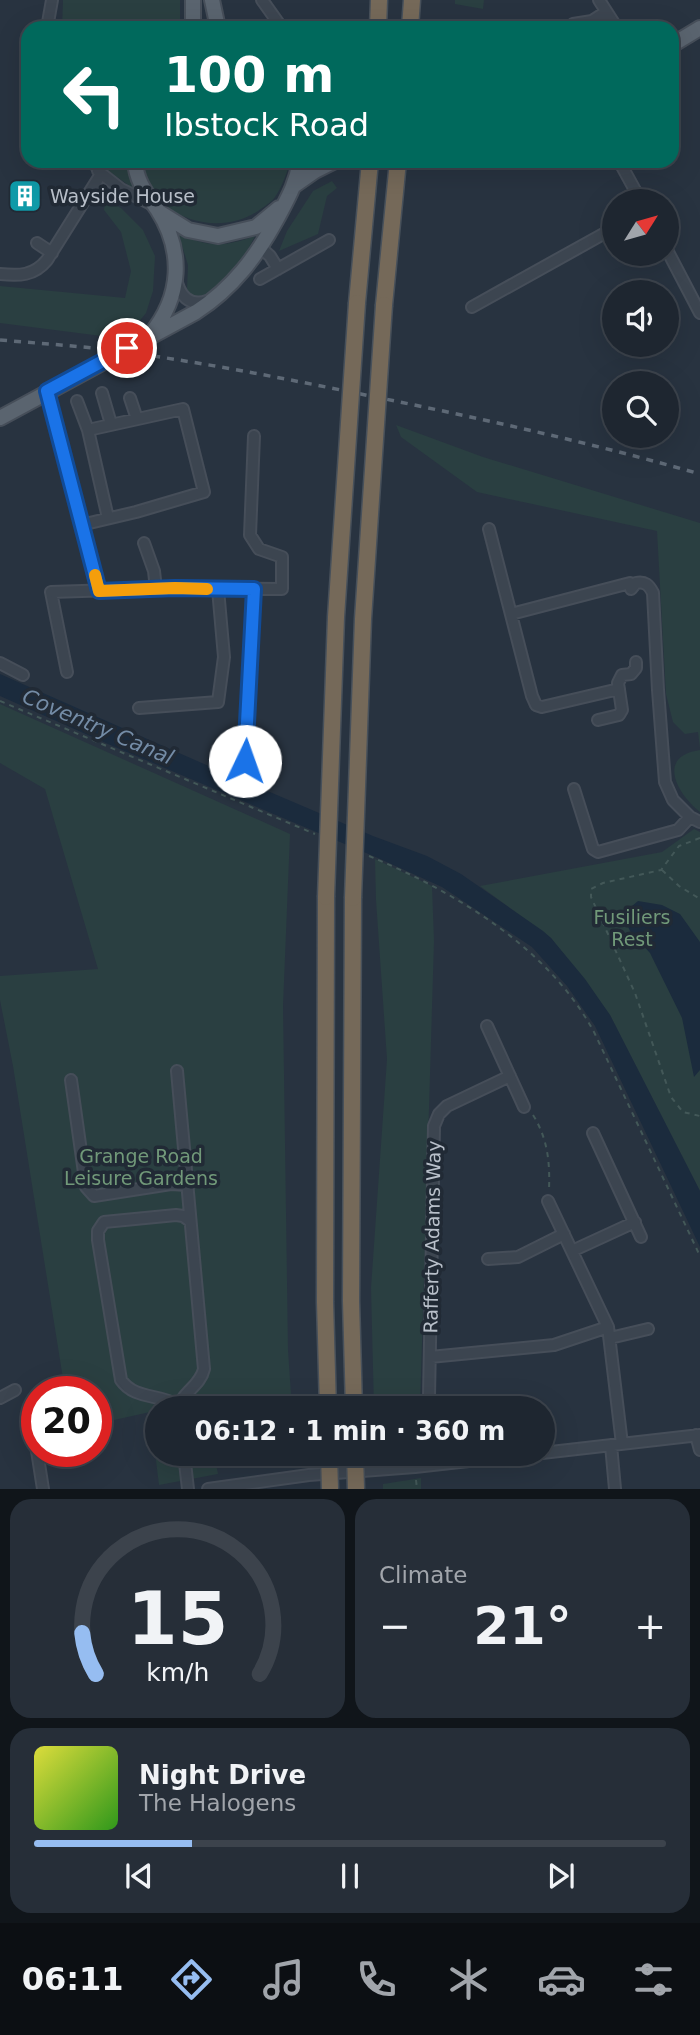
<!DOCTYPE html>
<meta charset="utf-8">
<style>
:root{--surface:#1e2630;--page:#262e38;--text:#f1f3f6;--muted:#a1a5ab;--line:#3c434c;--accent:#96bdf1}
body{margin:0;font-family:"DejaVu Sans",sans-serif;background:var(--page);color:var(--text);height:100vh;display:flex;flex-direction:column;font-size:26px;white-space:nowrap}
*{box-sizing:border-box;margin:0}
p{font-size:23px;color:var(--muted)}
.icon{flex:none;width:38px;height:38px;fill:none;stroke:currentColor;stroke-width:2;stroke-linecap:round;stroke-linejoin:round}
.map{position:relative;height:1489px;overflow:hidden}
.panel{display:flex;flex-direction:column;gap:10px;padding:10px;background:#10151a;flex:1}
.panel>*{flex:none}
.guide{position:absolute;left:21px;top:21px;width:658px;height:147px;border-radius:21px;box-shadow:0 7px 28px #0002,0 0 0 2px var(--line);background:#00695c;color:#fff;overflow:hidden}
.needle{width:46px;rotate:53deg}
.fabs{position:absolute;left:602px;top:189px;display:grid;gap:14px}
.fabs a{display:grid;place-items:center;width:77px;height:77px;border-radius:50%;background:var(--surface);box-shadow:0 7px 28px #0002,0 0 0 2px var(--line);font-size:35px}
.speed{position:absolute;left:21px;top:1376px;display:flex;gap:14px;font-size:35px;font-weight:700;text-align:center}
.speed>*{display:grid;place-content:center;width:91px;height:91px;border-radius:50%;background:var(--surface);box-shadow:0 7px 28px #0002,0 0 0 2px var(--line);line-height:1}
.speed .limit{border:10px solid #d22;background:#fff;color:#111}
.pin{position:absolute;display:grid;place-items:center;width:60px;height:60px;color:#fff;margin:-30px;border:4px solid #fff;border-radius:50%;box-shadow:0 2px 7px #0007}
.me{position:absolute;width:77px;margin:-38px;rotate:3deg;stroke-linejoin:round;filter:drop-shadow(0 0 5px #0008)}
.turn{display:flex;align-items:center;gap:24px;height:147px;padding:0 28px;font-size:32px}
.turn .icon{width:91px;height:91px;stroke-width:2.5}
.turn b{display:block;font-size:49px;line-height:60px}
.big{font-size:52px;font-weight:700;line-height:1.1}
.panel .card{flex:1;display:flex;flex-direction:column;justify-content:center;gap:10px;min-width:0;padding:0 24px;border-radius:21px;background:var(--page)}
.panel .dial{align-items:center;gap:0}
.dial svg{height:182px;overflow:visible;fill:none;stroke:var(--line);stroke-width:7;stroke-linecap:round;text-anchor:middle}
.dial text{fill:var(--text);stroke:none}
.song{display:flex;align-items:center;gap:21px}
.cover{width:84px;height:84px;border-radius:10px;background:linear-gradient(135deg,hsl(60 70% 55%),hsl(110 70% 35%))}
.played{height:7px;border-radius:4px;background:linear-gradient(90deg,var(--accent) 25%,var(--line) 25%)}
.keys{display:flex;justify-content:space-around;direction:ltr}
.heat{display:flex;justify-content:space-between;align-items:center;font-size:38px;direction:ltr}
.panel .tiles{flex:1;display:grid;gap:10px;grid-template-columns:1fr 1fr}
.card:last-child{grid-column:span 2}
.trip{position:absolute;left:145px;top:1396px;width:410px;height:70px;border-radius:35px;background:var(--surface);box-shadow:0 7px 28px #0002,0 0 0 2px var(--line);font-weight:700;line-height:70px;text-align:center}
.tab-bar{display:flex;height:112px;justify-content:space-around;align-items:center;background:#0c0f13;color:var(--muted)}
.tab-bar .icon{width:49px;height:49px}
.tab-bar .on{color:var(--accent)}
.tab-bar b{font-size:32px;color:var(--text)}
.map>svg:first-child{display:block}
</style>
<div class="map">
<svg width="700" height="1489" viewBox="0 0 700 1489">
<rect width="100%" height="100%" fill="#283340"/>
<path fill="#2a3f41" d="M63 0H180V28H62Z
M455 0H484L483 9 455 4Z
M102 161H126L134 189 107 170Z
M142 161H289L290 163C286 175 282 187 275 197 271 203 263 207 258 211 215 240 146 215 142 161Z
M332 181 337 188 327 196 318 234 279 251 287 231 313 191Z
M105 200 121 208 143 230 155 256 153 291 146 313 125 339 0 323V286L125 298 131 271 121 232 104 210Z
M178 233C208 248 224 247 255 236 243 259 224 295 194 297L187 290 188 265Z
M396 425 483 457 700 523V748L698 732 685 734 673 722 666 694 657 531 477 492 401 437Z
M0 704 290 834 283 1006 288 1350 292 1409H158V1454H214L218 1474 159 1485 150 1412 96 1424V1391H65L13 1066 0 1000V976L98 969 45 789 0 763Z
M700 750V812C677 794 656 756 700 750Z
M694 829 700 832V1191L610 1015 551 938 480 886 662 852Z
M375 859 432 886 434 941 420 1409H374L371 1288 387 1059 376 900Z
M421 1478V1489H383V1484Z"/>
<path fill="#1b2b3d" d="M0 674 204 764 373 836 427 856 461 874 543 931 551 938 585 979 610 1015 700 1191V1247L595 1026 567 986 532 947 442 887 378 858 108 744 0 696Z
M638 901 662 905 680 914 700 942V1070L694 1077 682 1018 650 953 630 931 625 920 626 911Z"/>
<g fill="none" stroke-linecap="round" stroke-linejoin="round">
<defs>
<path id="minor" d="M262 0 282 28
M599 0 617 28
M573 24 592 21 606 12
M47 28 52 0
M619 161 641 201
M98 171 121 189 155 206
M37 243 52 253
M261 248 270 256 278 269
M667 250 700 313
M0 274C19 276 34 276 47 260L101 174 93 161
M176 278C179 295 189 307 207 301
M260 279 329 240
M472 307 614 228
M47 391 99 591
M102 393 111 424
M130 398 137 419
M77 401 88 430
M81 525 136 512 204 492 183 409 88 430 108 518
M489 529 532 696 536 705 542 707 619 689
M144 543 154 571 156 589
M631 589 636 583C645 581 649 585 653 593L658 690 665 782 673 800 690 817 700 822
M511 614 630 583
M0 663 23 675
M67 672 51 592 175 588 282 589V557L259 549 250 535 254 436
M139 708 218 702 224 657 218 589
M598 720 619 715 622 710 618 683 622 675 631 674 636 668V662
M245 761 254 589
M574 789 593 849 598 852 678 830 690 817
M487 1026 524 1107
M177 1071 204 1369C200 1387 180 1393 179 1409
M71 1080 86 1187 94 1196 171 1184 187 1185
M593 1133 641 1237
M548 1201 608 1327 622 1444
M572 1251 635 1222
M488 1259 518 1257 564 1234
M610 1338 648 1329
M430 1357 554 1345 608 1327
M429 1397 434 1126 439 1114 447 1106 510 1076
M0 1398 15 1390
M177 1409 176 1404C157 1394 134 1399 121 1380L98 1240V1231L104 1222 176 1215 183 1216 190 1221
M221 1409V1408
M696 1435 700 1450
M611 1445 615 1489
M37 1451 43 1489
M542 1453 700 1435
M184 1454 188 1489
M208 1489 309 1475 415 1467 532 1454"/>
<path id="major" d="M193 0V28
M212 0 218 28
M672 45 700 28
M135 161C136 181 146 193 157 209 184 251 182 296 150 335
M295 185 315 171 335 161
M159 212 188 230 218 236 256 227 279 208
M0 418 196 312C233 288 257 256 278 217 289 196 296 184 300 161"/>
<path id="highway" d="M378 28 379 0
M410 28 412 0
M357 303 370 161
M384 305 398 161
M326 897 325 1302 328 1409
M353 898 351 1301 354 1409"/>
</defs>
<use href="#minor" stroke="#464e59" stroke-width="14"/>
<use href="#major" stroke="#464e59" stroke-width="18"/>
<use href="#highway" stroke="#47505a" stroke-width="19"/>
<path stroke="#435858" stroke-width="2" stroke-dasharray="5 5" stroke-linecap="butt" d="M0 701 315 834
M700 838 679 846 661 870 603 883 591 889V897L635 993 671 1097 683 1112 700 1116
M369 856C455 892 548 947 594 1032L700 1256
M662 870 679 886 700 899
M533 1115C548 1139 550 1163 549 1190
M416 1480 417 1489"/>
<use href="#minor" stroke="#3c4550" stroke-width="10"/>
<use href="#major" stroke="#5a646f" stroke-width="14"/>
<use href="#highway" stroke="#756959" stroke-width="16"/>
<path stroke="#5e6976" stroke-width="3.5" stroke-dasharray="7 7" stroke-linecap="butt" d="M0 340C34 343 67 345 101 349 200 361 297 381 395 401 497 422 599 445 700 474"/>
<defs>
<path id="highway-bridge" d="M326 897 336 617 357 303
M353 898 363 619 384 305
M329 1454 330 1489
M355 1454 356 1489"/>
</defs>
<use href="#highway-bridge" stroke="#47505a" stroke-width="19" stroke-linecap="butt"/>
<use href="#highway-bridge" stroke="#756959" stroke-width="16"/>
</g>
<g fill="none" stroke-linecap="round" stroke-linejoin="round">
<defs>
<path id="route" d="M127 348 47 391 99 591 175 588 254 589 245 761"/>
</defs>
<use href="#route" stroke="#114b97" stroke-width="18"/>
<use href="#route" stroke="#1a73e8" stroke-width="12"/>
<path stroke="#f59e0b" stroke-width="12" d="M95 575 99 591 175 588 207 589"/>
</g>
<defs>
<symbol id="building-square" viewBox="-11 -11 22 22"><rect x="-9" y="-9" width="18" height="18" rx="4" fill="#0f9aa8" stroke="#212a35"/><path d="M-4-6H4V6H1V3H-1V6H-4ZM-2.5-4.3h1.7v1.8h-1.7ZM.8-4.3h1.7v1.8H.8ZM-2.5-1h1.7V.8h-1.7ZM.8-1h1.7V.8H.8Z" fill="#fff"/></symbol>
</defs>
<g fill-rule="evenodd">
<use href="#building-square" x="6" y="177" width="38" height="38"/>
</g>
<g text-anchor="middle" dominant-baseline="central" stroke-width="7" stroke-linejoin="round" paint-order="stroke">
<g font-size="19" fill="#b9c0ca" stroke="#212a35" text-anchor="start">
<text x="50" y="196">Wayside House</text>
</g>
<g font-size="19" fill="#719979" stroke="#212a35">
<text x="632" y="917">Fusiliers<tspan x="632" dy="22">Rest</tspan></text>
<text x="141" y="1156">Grange Road<tspan x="141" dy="22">Leisure Gardens</tspan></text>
</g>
<g font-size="19" fill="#b9c0ca" stroke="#212a35">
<text transform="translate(432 1237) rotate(-89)">Rafferty Adams Way</text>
</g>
<g font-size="21" font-style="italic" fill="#748ca6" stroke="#212a35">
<text transform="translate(98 727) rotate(23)">Coventry Canal</text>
</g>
</g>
</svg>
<div class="fabs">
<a><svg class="needle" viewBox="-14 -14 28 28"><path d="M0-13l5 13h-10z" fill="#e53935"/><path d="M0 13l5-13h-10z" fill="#a1a5ab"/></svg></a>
<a><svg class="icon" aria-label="sound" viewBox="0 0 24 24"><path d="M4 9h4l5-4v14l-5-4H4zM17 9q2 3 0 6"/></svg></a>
<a><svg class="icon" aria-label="search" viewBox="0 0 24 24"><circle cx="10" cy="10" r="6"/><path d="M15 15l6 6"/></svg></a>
</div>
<div class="speed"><div class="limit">20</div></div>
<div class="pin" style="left:127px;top:348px;background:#d93025"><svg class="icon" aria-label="arrive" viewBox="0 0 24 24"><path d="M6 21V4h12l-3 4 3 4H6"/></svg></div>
<svg class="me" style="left:245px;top:761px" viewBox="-20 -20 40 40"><circle r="19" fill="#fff"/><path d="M0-13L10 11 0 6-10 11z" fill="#1a73e8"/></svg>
<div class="trip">06:12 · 1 min · 360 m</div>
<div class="guide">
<div class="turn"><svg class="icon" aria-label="left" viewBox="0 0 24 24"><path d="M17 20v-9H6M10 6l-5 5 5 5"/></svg><div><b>100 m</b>Ibstock Road</div></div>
</div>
</div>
<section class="panel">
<div class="tiles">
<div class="card dial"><svg viewBox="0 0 100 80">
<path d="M14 69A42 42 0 1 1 86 69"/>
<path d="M14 69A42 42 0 0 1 8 51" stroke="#96bdf1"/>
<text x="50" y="56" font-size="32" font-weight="700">15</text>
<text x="50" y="72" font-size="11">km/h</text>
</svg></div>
<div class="card"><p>Climate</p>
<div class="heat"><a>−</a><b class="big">21°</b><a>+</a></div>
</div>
<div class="card">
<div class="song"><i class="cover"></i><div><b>Night Drive</b><p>The Halogens</p></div></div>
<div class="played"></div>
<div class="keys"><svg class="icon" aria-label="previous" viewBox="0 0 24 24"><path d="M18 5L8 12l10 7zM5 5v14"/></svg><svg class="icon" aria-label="pause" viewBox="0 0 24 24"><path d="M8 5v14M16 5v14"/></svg><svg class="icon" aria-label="next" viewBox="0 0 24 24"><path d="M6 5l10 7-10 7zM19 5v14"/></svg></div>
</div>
</div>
</section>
<nav class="tab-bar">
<b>06:11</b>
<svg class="icon on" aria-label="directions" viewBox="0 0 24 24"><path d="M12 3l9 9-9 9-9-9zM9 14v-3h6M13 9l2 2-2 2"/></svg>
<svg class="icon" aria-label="music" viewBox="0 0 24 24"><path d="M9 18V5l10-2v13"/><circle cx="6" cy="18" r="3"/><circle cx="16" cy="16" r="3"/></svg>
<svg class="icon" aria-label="phone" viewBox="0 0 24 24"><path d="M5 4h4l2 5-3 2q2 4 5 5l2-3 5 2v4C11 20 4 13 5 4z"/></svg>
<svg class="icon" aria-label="climate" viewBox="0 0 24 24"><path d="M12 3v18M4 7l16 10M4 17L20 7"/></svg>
<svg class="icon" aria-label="car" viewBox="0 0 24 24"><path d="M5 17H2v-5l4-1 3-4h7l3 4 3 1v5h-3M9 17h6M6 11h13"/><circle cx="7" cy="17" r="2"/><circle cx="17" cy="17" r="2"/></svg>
<svg class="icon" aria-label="filters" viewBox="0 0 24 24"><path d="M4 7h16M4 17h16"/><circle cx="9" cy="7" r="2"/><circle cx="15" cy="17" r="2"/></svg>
</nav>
